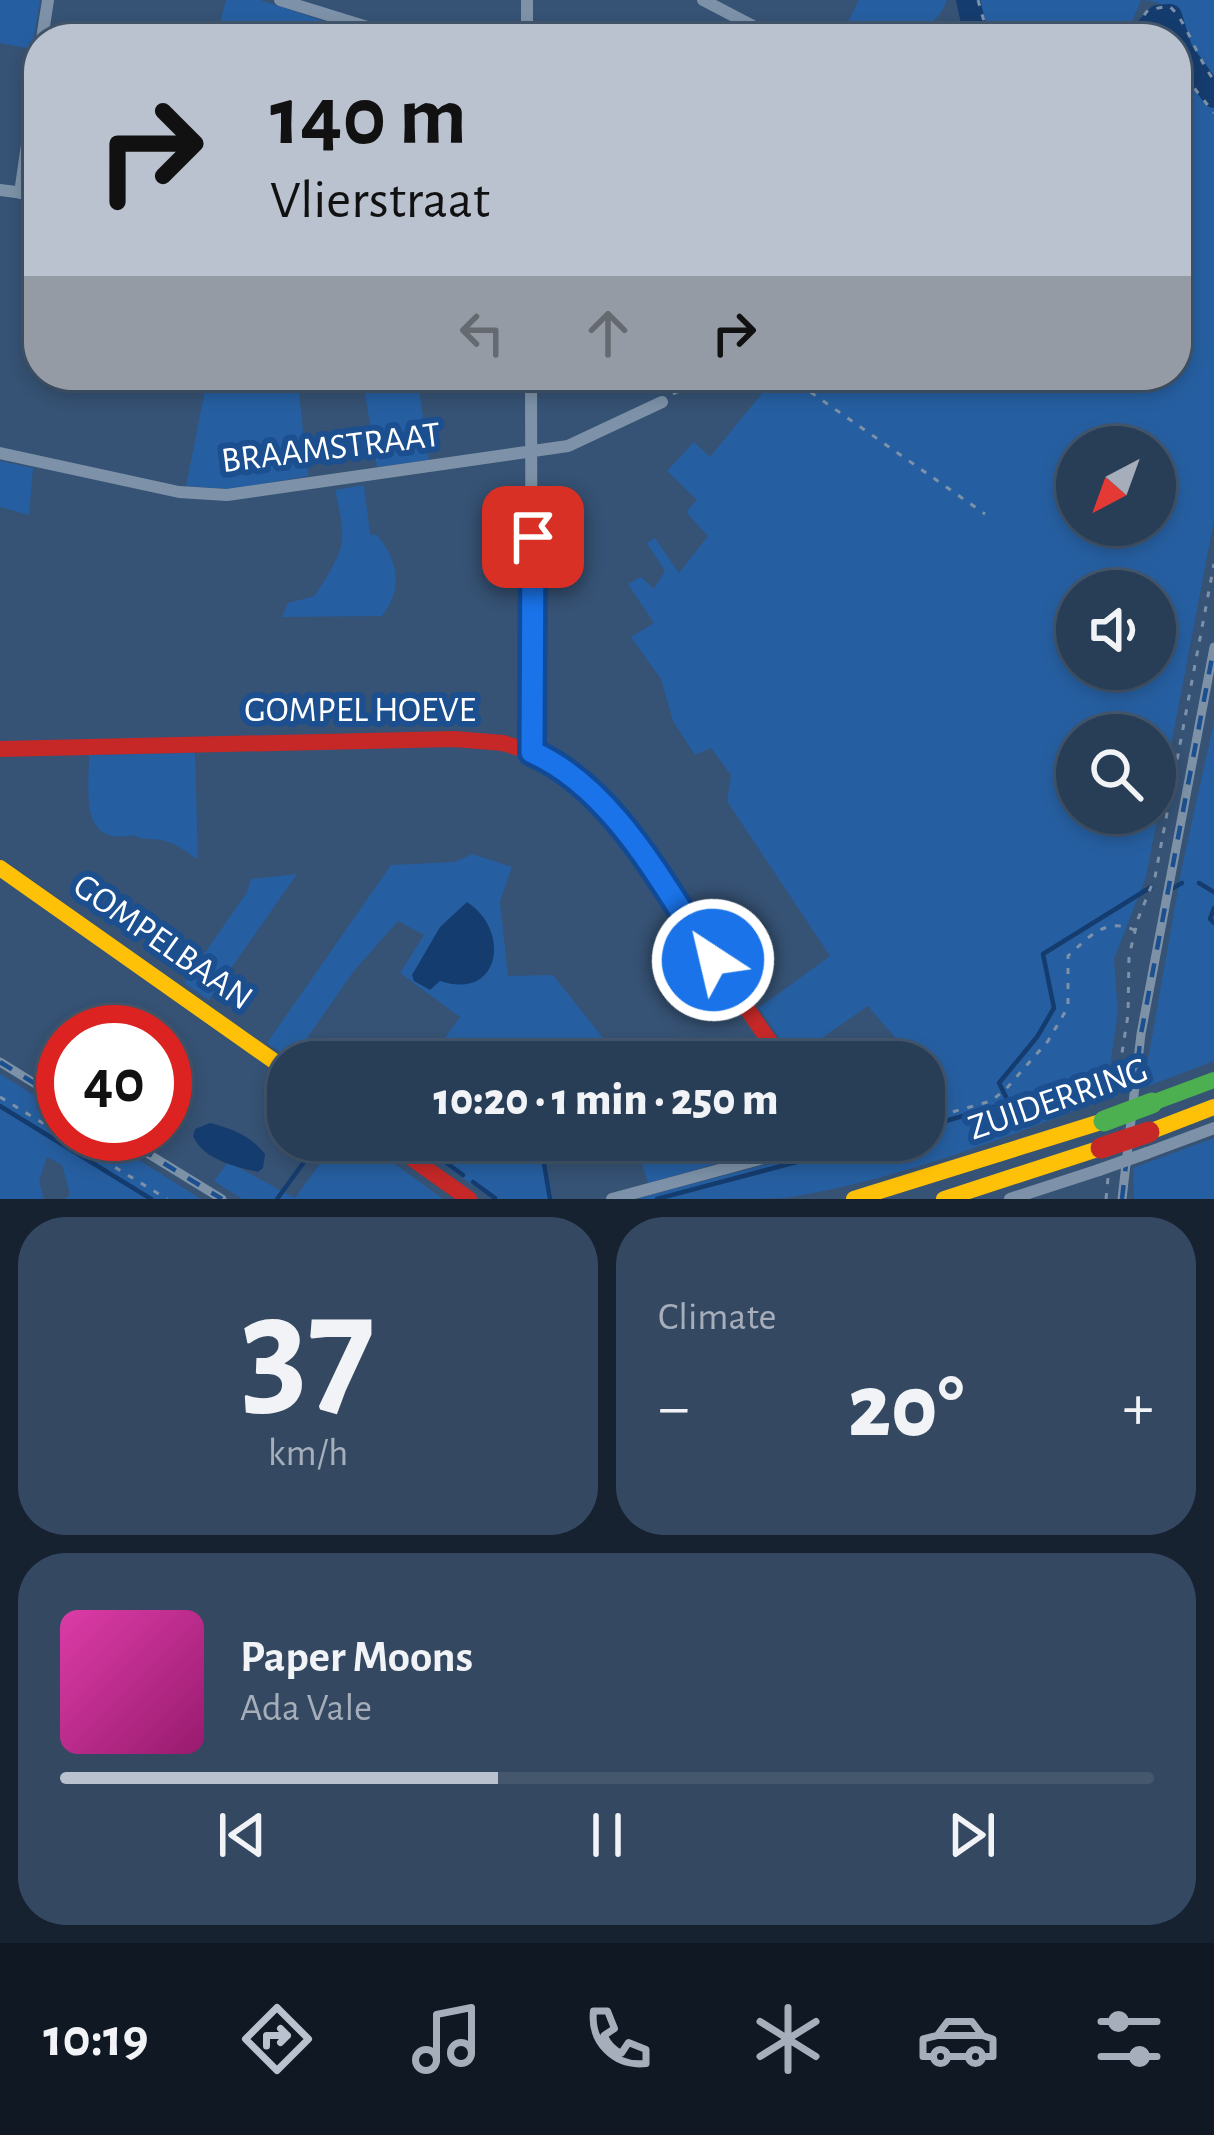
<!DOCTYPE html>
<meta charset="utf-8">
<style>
:root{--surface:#283e57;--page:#344961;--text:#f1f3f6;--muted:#a5aeba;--line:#44576d;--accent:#b9c2ce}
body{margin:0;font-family:"Alegreya Sans",sans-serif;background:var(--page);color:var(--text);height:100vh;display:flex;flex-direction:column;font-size:45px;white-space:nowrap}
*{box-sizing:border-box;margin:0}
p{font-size:39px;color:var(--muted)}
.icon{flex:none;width:66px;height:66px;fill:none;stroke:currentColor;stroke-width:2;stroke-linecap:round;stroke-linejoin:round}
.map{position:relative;height:1199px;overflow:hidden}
.drawer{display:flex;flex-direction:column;gap:18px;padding:18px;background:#162230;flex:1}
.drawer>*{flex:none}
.guide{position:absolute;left:24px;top:24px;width:1167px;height:366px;border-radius:48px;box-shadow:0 6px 18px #0003,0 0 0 3px var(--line);background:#b9c2ce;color:#111;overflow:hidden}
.needle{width:78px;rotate:221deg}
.fabs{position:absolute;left:1056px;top:426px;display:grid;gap:24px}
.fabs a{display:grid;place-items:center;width:120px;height:120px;border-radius:50%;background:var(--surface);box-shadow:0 6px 18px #0003,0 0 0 3px var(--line);font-size:60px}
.speed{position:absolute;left:36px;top:1005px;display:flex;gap:24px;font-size:60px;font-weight:700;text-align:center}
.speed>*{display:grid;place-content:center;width:156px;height:156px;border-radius:50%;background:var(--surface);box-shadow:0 6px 18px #0003,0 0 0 3px var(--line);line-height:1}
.speed .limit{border:18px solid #d22;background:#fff;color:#111}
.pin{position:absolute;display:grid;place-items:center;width:102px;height:102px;color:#fff;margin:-51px;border-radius:24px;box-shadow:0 6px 18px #0006}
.me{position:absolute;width:132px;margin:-66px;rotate:325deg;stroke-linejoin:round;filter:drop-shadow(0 0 9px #0008)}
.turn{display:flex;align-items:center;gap:42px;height:252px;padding:0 48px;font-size:54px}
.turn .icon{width:156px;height:156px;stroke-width:2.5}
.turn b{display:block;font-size:84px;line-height:102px}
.lanes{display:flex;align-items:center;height:114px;padding:0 48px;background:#0003;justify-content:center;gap:60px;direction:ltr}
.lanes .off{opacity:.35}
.big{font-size:90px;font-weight:800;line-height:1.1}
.drawer .card{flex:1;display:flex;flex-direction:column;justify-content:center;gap:18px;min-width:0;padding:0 42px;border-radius:48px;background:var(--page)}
.drawer .dial{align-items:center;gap:0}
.dial b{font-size:156px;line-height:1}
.song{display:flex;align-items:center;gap:36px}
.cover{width:144px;height:144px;border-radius:18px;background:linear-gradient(135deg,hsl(320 70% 55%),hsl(320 70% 35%))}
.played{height:12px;border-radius:6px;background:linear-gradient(90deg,var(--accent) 40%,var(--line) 40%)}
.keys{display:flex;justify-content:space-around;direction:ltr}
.heat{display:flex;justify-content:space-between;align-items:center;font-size:66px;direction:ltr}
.drawer .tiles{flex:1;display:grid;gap:18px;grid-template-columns:1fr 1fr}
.card:last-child{grid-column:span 2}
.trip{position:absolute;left:267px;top:1041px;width:678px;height:120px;border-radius:48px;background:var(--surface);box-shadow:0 6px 18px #0003,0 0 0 3px var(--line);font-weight:800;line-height:120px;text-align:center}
.dock{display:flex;height:192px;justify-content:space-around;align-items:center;background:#101923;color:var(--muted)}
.dock .icon{width:84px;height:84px}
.dock .selected{color:var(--accent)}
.dock b{font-size:54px;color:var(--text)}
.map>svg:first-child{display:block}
</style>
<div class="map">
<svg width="1214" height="1199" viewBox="0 0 1214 1199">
<rect width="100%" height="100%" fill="#365274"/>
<path fill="#265fa1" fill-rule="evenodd" d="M0 0H40L32 49 0 43Z
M226 0H260L366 35 365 39H216Z
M859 0H947C943 13 931 26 917 30L912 39H839Z
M978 0H1141L1133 20 1117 39H989Z
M1144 0H1214V83C1205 72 1196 62 1189 49 1175 22 1183 5 1144 0Z
M1176 56 1214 105V520L1146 877 1114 959 1118 1013 1105 1099C1002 1139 894 1181 785 1198 738 1199 684 1199 636 1199L855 1141 868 1165 857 1140H924V1106L947 1099 924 1072V1062H916L868 1006 793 1058 759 1008 830 956 727 801 731 775 711 748 695 755 673 721 661 679 631 637 654 623 628 584 641 577 654 589 665 571 647 543 655 538 679 573 708 536 686 512 697 500 667 471 694 442 710 457 763 392 757 386 761 375H1176ZM1077 447H1155V525H1077ZM1077 591H1155V669H1077ZM1077 735H1155V813H1077Z
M208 375H297L308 476 232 489 186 486Z
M362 375H417L429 460 377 467Z
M0 461 33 468 29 515 0 507Z
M364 485 370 534 377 535C398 561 404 588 382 616L282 617 288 603 315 596C345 547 348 546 335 490Z
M1214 722V1061L1143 1088 1182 867Z
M195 753 198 860C187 852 176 843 162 840 151 838 144 841 133 835 79 847 89 791 89 755Z
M472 854 512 867 500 901 508 976 553 975 622 1062H428L460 1017 400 973 424 935 398 921 353 972 292 1060 267 1043 391 865 455 862Z
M297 874 209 1000 184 983 247 892 251 879Z
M0 1074 63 1113V1134H97L201 1199H65L70 1194 62 1165 47 1157 39 1181 44 1199H0Z
M1214 1138V1199H1134L1133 1168Z
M337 1140H362L443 1199H242L214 1181 228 1162 295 1198Z
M408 1140H542L553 1199H493Z
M635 1140H802L648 1183Z"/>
<path fill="#153c6e" d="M467 902C511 930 501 1001 440 981L430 990 414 981 412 975 440 927Z
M210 1123C232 1129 250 1135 265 1154L263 1168 258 1172C235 1167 203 1159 193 1136L195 1129Z"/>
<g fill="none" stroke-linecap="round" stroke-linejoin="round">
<path stroke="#153c6e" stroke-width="4.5" d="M1199 883 1214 892
M1173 888 1182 883
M1214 908 1210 919 1214 923
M0 1106 151 1199
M924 1127 1009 1103 999 1083 1037 1037 1054 1008 1043 954 1151 887
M414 1140 431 1153
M540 1140 550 1199
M441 1159 463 1175
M473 1182 495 1198
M277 1199 320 1140
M657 1199 879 1140"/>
<path stroke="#153c6e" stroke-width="24" d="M968 0 977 39
M1138 39 1158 17 1170 16 1181 51 1214 96"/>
<path stroke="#7d92a8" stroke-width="3" stroke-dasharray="6 9" stroke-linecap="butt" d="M978 0 989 39
M1126 39 1148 10 1169 6C1186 19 1197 59 1214 80
M1176 65 1214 113
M786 375 985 514
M673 394 711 375
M0 1097 167 1199
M1115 1097 1128 1015 1129 956 1138 919 1155 877 1214 564
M924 1120 991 1101 1006 1089 1048 1041 1068 1007V956C1089 937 1105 917 1134 930
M1106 1199 1108 1178"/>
<path stroke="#7d92a8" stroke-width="12" d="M280 0 406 39
M527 0V39
M703 0 778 39
M42 39 48 0
M0 190 39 195
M20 193 39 62
M531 375 532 752
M0 453 179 492 227 495 568 446 662 402
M1147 1153 1214 1128
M612 1199 830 1140
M1010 1199 1099 1170"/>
<path stroke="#4caf50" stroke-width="16" d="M1152 1103 1214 1080"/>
<path stroke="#ffc107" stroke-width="16" d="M0 868 288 1071
M1149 1132 1214 1107
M854 1199 1104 1121
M944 1199 1101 1148"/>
<path stroke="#c62828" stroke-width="16" d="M0 749 454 739 503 743 532 752 563 768 580 784 617 822 784 1062
M386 1140 469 1199"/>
<defs>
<path id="rail" d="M0 1062 63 1101
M116 1134 222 1199
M1122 1199 1141 1034 1214 647"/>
</defs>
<use href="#rail" stroke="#7e92a7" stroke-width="9"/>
<use href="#rail" stroke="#1b4f8f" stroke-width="4.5" stroke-dasharray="14" stroke-linecap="butt"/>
<path stroke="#7d92a8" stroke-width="12" d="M1099 1170 1147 1153"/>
<path stroke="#4caf50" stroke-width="21" d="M1104 1121 1152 1103"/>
<path stroke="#c62828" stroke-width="21" d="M1101 1148 1149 1132"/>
</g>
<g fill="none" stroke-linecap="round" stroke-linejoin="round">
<defs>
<path id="route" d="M533 537 532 752C615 789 664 888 713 960"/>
</defs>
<use href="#route" stroke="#114b97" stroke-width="30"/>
<use href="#route" stroke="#1a73e8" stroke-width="21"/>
</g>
<g text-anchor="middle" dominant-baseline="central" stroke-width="12" stroke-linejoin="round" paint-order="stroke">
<g font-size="36" fill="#fff" stroke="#1b4f8f">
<text transform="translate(331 448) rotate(-7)">BRAAMSTRAAT</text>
<text x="360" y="710">GOMPEL HOEVE</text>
<text transform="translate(163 942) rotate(35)">GOMPELBAAN</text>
<text transform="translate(1058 1099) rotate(-19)">ZUIDERRING</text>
</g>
</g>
</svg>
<div class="fabs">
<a><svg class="needle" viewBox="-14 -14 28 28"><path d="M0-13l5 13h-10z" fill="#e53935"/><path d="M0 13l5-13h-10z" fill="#a5aeba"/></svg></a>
<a><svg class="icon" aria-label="sound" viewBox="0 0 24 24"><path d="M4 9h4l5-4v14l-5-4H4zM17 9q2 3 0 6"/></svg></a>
<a><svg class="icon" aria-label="search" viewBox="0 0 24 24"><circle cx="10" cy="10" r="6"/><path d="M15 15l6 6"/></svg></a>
</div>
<div class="speed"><div class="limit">40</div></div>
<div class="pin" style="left:533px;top:537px;background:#d93025"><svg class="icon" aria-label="arrive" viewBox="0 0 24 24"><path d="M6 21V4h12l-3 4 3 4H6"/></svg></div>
<svg class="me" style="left:713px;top:960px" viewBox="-20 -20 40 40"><circle r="17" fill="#1a73e8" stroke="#fff" stroke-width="3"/><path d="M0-11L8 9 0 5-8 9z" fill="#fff"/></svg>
<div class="trip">10:20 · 1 min · 250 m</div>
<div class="guide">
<div class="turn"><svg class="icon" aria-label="right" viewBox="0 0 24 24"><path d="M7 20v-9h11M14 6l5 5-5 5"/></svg><div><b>140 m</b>Vlierstraat</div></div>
<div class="lanes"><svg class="icon off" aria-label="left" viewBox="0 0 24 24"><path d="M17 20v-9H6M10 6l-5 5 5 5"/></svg><svg class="icon off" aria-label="ahead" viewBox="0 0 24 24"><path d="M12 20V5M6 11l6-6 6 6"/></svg><svg class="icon" aria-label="right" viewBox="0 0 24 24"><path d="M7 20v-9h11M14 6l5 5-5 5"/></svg></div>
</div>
</div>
<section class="drawer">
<div class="tiles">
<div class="card dial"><b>37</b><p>km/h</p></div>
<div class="card"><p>Climate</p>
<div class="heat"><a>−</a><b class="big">20°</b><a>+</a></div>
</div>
<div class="card">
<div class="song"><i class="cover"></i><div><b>Paper Moons</b><p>Ada Vale</p></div></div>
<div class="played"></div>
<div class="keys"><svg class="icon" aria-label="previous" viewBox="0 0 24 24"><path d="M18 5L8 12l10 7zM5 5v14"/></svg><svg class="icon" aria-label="pause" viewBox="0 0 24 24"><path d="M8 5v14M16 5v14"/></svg><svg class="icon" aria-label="next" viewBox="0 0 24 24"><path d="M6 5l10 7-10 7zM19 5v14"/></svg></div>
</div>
</div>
</section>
<nav class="dock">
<b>10:19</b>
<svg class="icon selected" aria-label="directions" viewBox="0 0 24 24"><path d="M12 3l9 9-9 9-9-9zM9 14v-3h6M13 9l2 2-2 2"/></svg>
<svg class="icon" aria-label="music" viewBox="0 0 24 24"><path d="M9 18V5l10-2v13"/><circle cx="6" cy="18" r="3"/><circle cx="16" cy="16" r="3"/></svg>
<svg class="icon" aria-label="phone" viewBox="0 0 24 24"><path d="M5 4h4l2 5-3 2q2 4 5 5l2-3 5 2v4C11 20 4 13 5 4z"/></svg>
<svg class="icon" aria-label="climate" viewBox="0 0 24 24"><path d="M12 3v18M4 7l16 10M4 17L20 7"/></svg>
<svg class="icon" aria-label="car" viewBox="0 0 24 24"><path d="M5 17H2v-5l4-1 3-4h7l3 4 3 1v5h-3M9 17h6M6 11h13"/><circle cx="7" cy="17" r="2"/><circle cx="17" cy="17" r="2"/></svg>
<svg class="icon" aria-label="filters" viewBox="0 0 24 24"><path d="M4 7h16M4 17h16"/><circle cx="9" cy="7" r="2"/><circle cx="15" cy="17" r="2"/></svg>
</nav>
